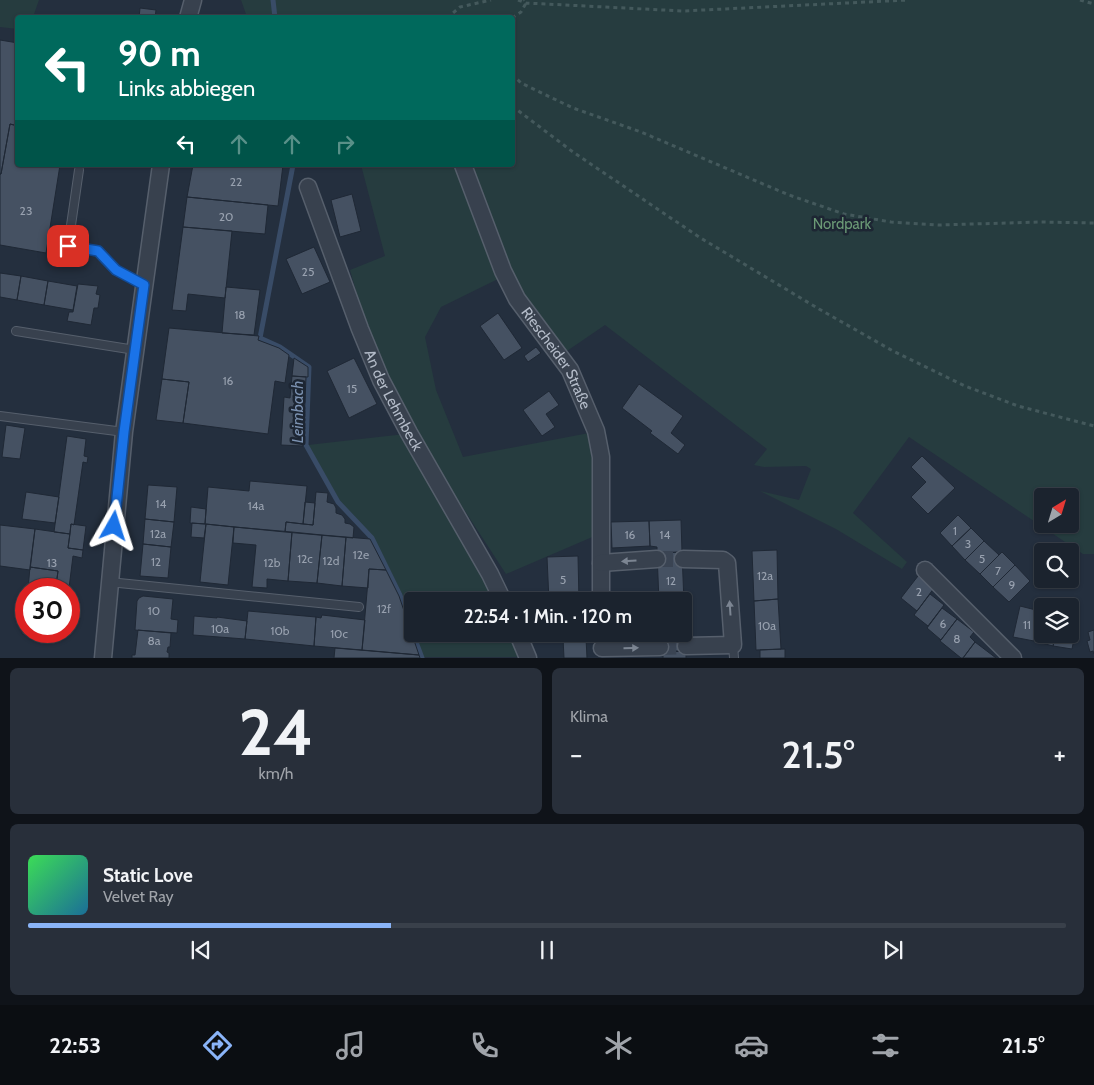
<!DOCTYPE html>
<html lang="de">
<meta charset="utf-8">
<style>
:root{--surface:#1b232e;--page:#282f3a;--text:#f1f3f6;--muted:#a0a4aa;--line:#39404a;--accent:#8ab4f8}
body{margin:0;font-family:Cabin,sans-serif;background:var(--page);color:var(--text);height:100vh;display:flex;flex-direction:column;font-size:19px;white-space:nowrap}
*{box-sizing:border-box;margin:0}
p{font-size:16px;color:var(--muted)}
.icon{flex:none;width:28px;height:28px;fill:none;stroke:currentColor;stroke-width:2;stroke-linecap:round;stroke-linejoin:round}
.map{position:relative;height:658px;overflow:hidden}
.panel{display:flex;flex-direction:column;gap:10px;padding:10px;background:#0f1319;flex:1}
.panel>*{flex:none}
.guide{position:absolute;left:15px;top:15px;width:500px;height:152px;border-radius:5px;box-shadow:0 1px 4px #0004,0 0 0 1px var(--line);background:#00695c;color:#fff;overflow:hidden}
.needle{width:32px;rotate:38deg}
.tools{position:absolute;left:1034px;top:488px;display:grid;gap:10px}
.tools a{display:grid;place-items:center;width:45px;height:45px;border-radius:5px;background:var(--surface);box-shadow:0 1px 4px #0004,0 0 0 1px var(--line);font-size:25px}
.speed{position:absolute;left:15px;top:578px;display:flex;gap:10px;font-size:25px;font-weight:700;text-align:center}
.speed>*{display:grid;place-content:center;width:65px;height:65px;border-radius:50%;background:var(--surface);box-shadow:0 1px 4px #0004,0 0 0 1px var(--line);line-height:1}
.speed .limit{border:8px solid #d22;background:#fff;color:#111}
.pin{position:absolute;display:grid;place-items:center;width:42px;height:42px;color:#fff;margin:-21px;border-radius:10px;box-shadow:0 2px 8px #0006}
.me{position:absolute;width:55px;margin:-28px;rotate:6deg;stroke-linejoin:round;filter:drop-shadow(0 0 4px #0008)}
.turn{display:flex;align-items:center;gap:18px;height:105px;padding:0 20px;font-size:22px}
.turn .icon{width:65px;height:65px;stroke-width:2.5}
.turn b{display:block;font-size:35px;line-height:42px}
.lanes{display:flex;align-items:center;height:48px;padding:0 20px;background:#0003;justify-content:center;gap:25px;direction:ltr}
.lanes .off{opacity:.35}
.big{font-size:38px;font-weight:600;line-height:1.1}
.panel .tile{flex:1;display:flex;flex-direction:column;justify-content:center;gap:8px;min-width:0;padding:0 18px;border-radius:8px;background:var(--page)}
.panel .dial{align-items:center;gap:0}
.dial b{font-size:65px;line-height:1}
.song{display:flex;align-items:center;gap:15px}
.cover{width:60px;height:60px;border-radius:8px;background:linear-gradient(135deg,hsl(130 70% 55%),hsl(200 70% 35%))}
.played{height:5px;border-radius:2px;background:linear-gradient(90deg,var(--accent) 35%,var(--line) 35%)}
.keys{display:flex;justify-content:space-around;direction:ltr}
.heat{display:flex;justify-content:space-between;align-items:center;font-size:28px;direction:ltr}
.panel .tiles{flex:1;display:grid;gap:10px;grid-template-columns:1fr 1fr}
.tile:last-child{grid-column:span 2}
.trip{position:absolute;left:404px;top:592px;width:288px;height:50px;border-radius:5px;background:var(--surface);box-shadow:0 1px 4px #0004,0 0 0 1px var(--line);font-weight:600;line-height:50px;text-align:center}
.menu{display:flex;height:80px;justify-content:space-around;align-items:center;background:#0b0e12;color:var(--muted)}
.menu .icon{width:35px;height:35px}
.menu .active{color:var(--accent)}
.menu b{font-size:22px;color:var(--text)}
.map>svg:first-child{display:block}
</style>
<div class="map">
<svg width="1094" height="658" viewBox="0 0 1094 658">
<rect width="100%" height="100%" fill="#242f3e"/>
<path fill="#263c3f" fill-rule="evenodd" d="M0 0H39L33 17 18 18 17 29 0 27Z
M241 0H1094V554H1083L909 437 853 513 907 562 902 569 836 529 760 491 799 500 811 469 806 466 764 467 754 465 767 449 605 325 564 353 531 305 510 267 472 165H512V18L247 17ZM1042 496H1070V524H1042Z
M361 165H456L498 279 441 307 425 337 436 390 463 457 589 433 596 465 597 535 506 574 439 471 389 385 368 333 350 270 385 256Z
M405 434 499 601H412V625L402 594 373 536 340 501 308 445Z
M415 634H514L523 657H423Z"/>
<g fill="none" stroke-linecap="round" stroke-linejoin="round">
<path stroke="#394c67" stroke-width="5" d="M273 0 275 18
M293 165 260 338 280 347 309 367 306 445 338 502 372 538 400 595 412 631
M413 634 422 658"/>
</g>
<path fill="#455162" stroke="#1f2835" d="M140 8 156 10 155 18H139Z
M0 40 18 43V126L10 124 1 174H0Z
M10 124 18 126V165H60L46 253 0 245V174H1Z
M193 165H283L278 206 187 197Z
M352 194 361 231 340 237 331 200Z
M187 197 268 205 265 234 183 227Z
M183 227 232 231 225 298 188 294 186 311 172 310Z
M314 247 330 282 302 294 286 259Z
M0 273 21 276 17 300 0 297Z
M21 276 48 281 44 305 17 300Z
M48 281 77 286 73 310 44 305Z
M78 284 98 286 96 294 100 295 98 308H94L91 325 67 321 69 312H73Z
M226 287 260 290 254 335 222 333Z
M498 313 522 348 504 360 480 326Z
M169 328 259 336 258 340 279 348 289 355 285 383 275 381 268 434 183 423 189 382 162 379Z
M536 347 541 353 528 362 524 356Z
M294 358 308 367V377L292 376Z
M354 358 377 404 349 418 327 371Z
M292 376 306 377 303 446 281 445 284 397 290 398Z
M162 379 189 382 183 423 156 420Z
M639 384 683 416 671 433 685 445 678 454 650 433 652 431 622 408Z
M549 391 559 405 546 414 555 427 542 436 523 410Z
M6 425 25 428 20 459 2 457Z
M67 436 86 439 84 456 88 457 87 463 83 462 74 525 71 524 70 534 54 532Z
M922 456 955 488 928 514 911 497 926 482 911 467Z
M250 481 307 486 303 524 286 522 285 532 205 524 208 487 249 491Z
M148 485 177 487 174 522 145 519Z
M26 492 59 497 55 523 22 519Z
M316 492 328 493 327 502 334 504 336 508V513L342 515 345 519V523L350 524 354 527 353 538 285 532 286 522 313 525Z
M305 502 315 503 313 525 303 524Z
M191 507 206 509 205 524 190 523Z
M958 515 971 528 952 546 940 533Z
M145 519 174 522 171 547 143 544Z
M681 520 682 552 657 553V547L650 546 649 521Z
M649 521 650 546 612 548 611 522Z
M192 523 206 524 204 538 191 537Z
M71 524 86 526 83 550 68 548Z
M206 524 234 527 228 585 200 582Z
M0 525 35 529 30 570 0 566Z
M234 527 292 532 288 581 267 579V588L252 587 256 545 233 543Z
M971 528 984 541 965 560 952 546Z
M35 529 70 534 68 548 83 550 82 558 73 556 69 588 56 586 58 571 30 567Z
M292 532 322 535 317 583 288 581Z
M322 535 346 537 342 586 317 583Z
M346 537 370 539 386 570 369 569 368 588 342 586Z
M984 541 999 555 980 574 965 560Z
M143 544 171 547 168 578 140 576Z
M777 550 778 599 754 601 752 551Z
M682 552 684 603 682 601H659L657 553Z
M1002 552 1015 565 993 587 980 574Z
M578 556 579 601H549L547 557Z
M1015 565 1030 581 1009 602 993 587Z
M30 567 58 571 56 586 69 588V593V589H28Z
M369 569 386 570 399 596 419 655 362 650Z
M918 576 934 588 917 611 901 598Z
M930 594 944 605 928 626 914 615Z
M143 596 173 599 171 619 178 620 177 633 135 630 137 601 139 598Z
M778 599 781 649 756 650 754 601Z
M26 600V631H64L63 640 22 634Z
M682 603H684L686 651H661L660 634H682Z
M1020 606 1040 611 1034 641 1013 637Z
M942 608 957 619 941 640 927 628Z
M248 611 316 617 314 646 245 639Z
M1040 611 1042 612V634H1056L1053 646 1034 641Z
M322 615 365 620 362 650 314 646 316 617 321 618Z
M194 616 217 618V617L247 621 245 639 193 635Z
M1070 617 1078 619 1072 649 1053 646 1056 634H1070Z
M957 619 974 632 970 637 975 642 963 658H961L940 641Z
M138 630 171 633 170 647H168L167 652 169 653V658H132V655H135Z
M1094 630V654L1093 651 1090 652 1087 641 1090 640 1088 632Z
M563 638H586L587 658H564Z
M975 642 996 658H963Z
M335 648 419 655 420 658H334Z
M785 649V658H760V650Z
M686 651V658H663V652Z"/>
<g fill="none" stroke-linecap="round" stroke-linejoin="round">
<path stroke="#3a4453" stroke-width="16" stroke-dasharray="16 8" stroke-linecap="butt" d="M657 559H683
M660 647 686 646"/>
<defs>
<path id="service" d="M79 170 68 246 98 251 116 270 144 285
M16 331 135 350
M0 416 124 432
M109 582 359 607
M733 645 734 658"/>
<g id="minor">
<path d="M188 18 193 0"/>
<path id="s1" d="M463 165 503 271 517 299 570 370 596 431 601 457V601"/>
<path id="s2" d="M308 187 360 329 381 380 409 433 490 574 503 601"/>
<path d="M683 559 723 560 727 563 733 645 686 646"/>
<path d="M601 563 657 559"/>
<path d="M925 570 1013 658"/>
<path d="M518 634 528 658"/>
<path d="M602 648 660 647"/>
<path d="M103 658 124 432 161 165"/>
</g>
</defs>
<use href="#service" stroke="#565f6c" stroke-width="10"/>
<use href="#minor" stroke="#565f6c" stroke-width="19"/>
<path stroke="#44595c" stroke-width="3" stroke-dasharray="4 4" stroke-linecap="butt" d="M518 0 526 3 683 11 908 0
M1080 0 1094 4
M447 18 460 7 491 0
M512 18 521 12 526 3 524 0
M512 74 521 83 573 108 641 132 789 195 844 214 891 222 939 225 1041 222 1094 223
M512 106 573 152 699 237 819 309 893 351 965 386 1018 406 1094 426"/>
<use href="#service" stroke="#38414e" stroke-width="8"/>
<use href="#minor" stroke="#38414e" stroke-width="16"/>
</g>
<defs><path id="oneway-solid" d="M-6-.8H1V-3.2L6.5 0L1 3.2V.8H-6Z" transform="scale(1.25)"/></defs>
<g fill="#7c8592">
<use href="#oneway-solid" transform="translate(629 561) rotate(176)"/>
<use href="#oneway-solid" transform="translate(730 608) rotate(-94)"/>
<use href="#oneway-solid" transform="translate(631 648) rotate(-1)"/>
</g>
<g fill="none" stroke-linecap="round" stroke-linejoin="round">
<defs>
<path id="route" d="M68 246 98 251 116 270 144 285 124 432 114 526"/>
</defs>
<use href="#route" stroke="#114b97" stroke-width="12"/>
<use href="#route" stroke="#1a73e8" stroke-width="9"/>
</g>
<g text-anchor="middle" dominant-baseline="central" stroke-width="5" stroke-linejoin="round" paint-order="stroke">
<g font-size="12" fill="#98a1af">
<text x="236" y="181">22</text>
<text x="26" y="210">23</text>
<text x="226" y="216">20</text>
<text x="308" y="271">25</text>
<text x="240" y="314">18</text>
<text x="228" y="380">16</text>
<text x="352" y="388">15</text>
<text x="161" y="503">14</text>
<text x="256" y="505">14a</text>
<text x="955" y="530">1</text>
<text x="158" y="533">12a</text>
<text x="630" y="534">16</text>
<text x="665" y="534">14</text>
<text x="968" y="543">3</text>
<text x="361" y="554">12e</text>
<text x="305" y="558">12c</text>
<text x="982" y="558">5</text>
<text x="331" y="560">12d</text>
<text x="156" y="561">12</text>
<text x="52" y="562">13</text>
<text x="272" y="562">12b</text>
<text x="998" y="570">7</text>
<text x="765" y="575">12a</text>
<text x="563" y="579">5</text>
<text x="671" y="580">12</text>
<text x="1012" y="584">9</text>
<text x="919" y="591">2</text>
<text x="384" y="608">12f</text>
<text x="154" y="610">10</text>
<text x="943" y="623">6</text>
<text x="1027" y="624">11</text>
<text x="767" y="625">10a</text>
<text x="220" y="628">10a</text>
<text x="280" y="630">10b</text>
<text x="339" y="633">10c</text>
<text x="957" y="638">8</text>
<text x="154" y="640">8a</text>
</g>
<g font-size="15" fill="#6b9a76" stroke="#1d2633">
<text x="842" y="224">Nordpark</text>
</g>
<g font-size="15" fill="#b4bcc9" stroke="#1d2633">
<text stroke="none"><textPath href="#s1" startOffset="216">Riescheider Straße</textPath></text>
<text stroke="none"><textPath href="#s2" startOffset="230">An der Lehmbeck</textPath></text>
</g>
<g font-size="16" font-style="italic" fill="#7c92b1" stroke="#1d2633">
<text transform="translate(297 412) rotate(-90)">Leimbach</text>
</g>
</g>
</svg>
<div class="tools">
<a><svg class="needle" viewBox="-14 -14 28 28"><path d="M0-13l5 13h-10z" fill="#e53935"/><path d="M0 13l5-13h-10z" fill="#a0a4aa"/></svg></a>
<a><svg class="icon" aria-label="search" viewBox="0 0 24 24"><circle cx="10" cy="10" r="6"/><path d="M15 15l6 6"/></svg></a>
<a><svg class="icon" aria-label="layers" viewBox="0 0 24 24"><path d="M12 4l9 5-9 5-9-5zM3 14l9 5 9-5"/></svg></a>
</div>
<div class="speed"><div class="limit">30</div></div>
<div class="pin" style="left:68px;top:246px;background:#d93025"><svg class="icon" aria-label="arrive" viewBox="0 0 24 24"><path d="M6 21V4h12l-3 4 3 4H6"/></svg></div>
<svg class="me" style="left:114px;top:526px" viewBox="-20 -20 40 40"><path d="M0-17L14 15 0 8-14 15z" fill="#1a73e8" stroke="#fff" stroke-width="4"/></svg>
<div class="trip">22:54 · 1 Min. · 120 m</div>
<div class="guide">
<div class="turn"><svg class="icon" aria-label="left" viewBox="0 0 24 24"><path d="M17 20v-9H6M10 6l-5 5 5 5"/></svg><div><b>90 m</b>Links abbiegen</div></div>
<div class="lanes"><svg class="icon" aria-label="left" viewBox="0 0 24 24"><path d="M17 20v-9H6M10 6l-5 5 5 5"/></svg><svg class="icon off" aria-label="ahead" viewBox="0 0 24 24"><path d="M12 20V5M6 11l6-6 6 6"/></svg><svg class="icon off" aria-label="ahead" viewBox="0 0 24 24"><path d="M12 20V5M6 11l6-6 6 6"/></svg><svg class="icon off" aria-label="right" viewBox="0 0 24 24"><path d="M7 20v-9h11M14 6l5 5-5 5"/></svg></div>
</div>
</div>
<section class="panel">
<div class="tiles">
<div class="tile dial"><b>24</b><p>km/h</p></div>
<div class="tile"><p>Klima</p>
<div class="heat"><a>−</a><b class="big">21.5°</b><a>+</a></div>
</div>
<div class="tile">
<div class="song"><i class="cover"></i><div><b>Static Love</b><p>Velvet Ray</p></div></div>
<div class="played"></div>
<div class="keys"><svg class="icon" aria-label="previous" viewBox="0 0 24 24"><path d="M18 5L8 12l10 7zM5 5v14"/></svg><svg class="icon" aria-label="pause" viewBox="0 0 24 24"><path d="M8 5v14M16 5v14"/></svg><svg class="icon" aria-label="next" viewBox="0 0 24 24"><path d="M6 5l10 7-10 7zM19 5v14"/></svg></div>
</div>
</div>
</section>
<nav class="menu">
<b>22:53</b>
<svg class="icon active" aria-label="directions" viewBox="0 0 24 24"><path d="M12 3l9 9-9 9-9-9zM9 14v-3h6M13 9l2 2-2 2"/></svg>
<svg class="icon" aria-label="music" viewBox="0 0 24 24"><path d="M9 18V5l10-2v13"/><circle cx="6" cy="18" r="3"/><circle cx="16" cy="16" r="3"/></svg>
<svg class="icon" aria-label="phone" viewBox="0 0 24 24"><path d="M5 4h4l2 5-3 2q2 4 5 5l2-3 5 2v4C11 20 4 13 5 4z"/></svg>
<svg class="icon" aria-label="climate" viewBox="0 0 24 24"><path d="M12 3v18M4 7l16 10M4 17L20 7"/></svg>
<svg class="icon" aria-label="car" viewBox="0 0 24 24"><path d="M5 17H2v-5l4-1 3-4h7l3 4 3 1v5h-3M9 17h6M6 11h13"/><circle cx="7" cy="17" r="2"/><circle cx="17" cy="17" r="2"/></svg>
<svg class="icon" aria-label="filters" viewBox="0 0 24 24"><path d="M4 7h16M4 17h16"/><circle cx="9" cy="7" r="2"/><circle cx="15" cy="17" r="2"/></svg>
<b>21.5°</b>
</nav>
